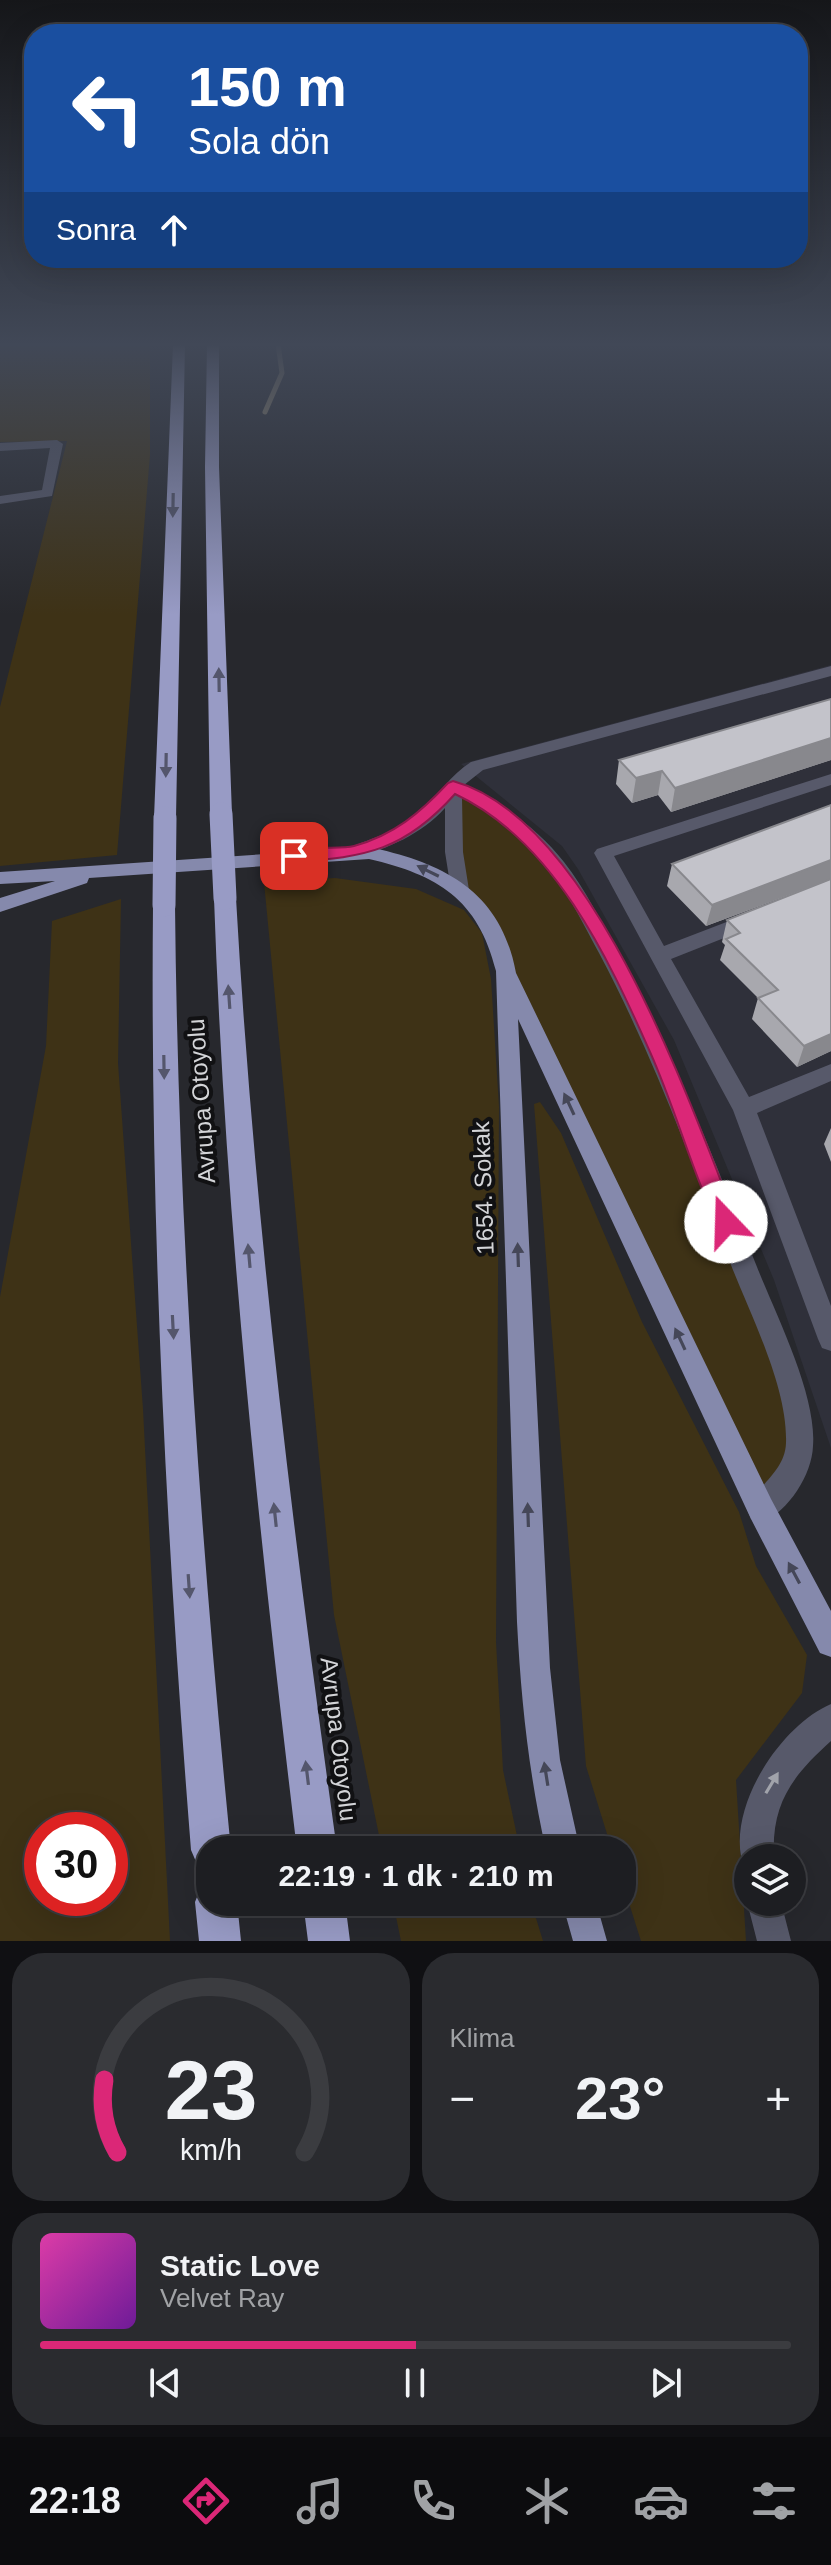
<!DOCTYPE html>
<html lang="tr">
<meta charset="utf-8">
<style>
:root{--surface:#1d1e22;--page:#2a2b2f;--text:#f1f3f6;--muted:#a0a2a5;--line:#3b3c40;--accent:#db2777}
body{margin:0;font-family:Helvetica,sans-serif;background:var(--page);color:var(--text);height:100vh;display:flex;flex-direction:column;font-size:30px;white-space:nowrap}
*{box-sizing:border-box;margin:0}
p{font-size:26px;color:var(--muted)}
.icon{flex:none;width:44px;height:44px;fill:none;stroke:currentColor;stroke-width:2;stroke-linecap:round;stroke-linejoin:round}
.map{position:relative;height:1941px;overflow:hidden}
.sheet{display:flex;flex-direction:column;gap:12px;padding:12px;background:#101013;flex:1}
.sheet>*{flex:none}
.guide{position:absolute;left:24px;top:24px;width:784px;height:244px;border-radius:32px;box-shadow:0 8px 32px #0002,0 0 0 2px var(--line);background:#1a4fa0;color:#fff;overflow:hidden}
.buttons{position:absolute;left:734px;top:1844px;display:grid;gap:16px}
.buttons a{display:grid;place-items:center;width:72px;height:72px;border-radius:50%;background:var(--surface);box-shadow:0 8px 32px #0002,0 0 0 2px var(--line);font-size:40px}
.speed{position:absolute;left:24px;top:1812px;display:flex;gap:16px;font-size:40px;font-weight:700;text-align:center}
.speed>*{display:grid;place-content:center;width:104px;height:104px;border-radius:50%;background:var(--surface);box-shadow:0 8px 32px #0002,0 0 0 2px var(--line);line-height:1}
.speed .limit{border:12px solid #d22;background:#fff;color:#111}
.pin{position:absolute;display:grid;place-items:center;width:68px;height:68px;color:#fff;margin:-34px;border-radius:16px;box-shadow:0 4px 12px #0006}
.me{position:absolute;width:88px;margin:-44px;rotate:339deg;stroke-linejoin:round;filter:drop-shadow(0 0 6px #0008)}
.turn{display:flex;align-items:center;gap:28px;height:168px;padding:0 32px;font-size:36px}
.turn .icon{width:104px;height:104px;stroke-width:2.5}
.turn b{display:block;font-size:56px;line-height:68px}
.then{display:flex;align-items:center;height:76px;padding:0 32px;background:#0003;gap:16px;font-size:30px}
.big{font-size:60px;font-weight:700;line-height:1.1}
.sheet .card{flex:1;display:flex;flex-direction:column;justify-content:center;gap:12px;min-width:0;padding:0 28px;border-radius:32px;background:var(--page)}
.sheet .dial{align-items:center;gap:0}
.dial svg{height:208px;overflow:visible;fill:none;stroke:var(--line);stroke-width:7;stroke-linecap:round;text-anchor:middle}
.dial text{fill:var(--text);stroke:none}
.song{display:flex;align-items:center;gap:24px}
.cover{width:96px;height:96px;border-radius:12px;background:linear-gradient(135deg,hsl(320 70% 55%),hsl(280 70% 35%))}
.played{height:8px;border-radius:4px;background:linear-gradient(90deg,var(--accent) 50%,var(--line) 50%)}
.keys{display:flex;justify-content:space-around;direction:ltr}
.heat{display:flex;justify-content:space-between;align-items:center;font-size:44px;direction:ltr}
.sheet .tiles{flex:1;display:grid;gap:12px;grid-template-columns:1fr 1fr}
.card:last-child{grid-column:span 2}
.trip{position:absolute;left:196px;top:1836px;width:440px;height:80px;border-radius:32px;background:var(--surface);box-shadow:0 8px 32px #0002,0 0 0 2px var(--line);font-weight:700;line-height:80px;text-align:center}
.tabs{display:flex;height:128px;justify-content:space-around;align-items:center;background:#0c0c0e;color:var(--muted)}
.tabs .icon{width:56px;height:56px}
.tabs .active{color:var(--accent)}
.tabs b{font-size:36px;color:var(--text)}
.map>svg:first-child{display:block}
</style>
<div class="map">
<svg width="831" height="1941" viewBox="0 0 831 1941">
<rect width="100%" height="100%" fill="#27282d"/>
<path fill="#2f303a" d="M831 665V1448L774 1280 674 1040 578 869 562 846 461 764Z"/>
<path fill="#3e3216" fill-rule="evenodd" d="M0 344H150V455L117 855 0 866V707L67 441 0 442Z
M453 786 550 858 610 955 799 1425 761 1509 469 898Z
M335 878 416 889 464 910 482 933 491 979 499 1107 496 1642 503 1770 520 1850H382L334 1615 264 882Z
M121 899 118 1063 143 1409 170 1941H0V1297L46 1046 52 921ZM110 1830V1898H42V1830Z
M540 1102 561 1133 642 1322 739 1512 756 1566 807 1655 802 1693 736 1780 746 1941H641L622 1881V1850H612L586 1766 534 1104Z
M393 1902H531L543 1941H401Z"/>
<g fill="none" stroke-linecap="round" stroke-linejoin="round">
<path stroke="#9a8e72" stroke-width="5" d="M265 412 282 373 278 344"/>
<path fill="#57596a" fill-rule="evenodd" d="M57 440 63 444 52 496 0 504V496L42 490 50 448 0 451V443Z
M831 666V676L483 770 464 785C502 803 538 829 564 862 585 889 601 921 617 951 673 1052 714 1160 757 1267 776 1315 817 1395 813 1446 812 1475 788 1512 761 1523L751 1519 747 1509C757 1485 785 1472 786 1443 788 1388 751 1316 731 1265 691 1159 652 1053 599 953 585 927 571 899 554 874 530 842 497 817 462 797L463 852 469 890 467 895H453L451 890 445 852V808C422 834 387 849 354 858L345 852 348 848C373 838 401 830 421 811 439 795 450 775 471 762Z
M831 774V785L614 856 664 946 750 913 760 920 757 925 671 959 749 1097 831 1064V1081L757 1113 831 1306V1351L822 1348 818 1339 733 1110 594 853 597 849Z
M831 1704V1741C792 1776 771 1804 774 1858H748V1871L745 1870C722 1814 779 1726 831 1704Z
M748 1899V1902H781L791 1941H757L747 1902Z"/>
<path fill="#8589ac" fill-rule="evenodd" d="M369 847C444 863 501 891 516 973L771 1499 831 1611V1657L820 1653 751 1519 518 1019 550 1668 560 1760 580 1850H546C529 1775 521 1700 517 1622L496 971C478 899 438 875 369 859L89 878 87 883 0 912V898L55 881 0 884V872Z
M562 1902H596L607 1941H573Z"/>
<path fill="#989bc5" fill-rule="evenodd" d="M173 344H185L176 818 165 825 154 818Z
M207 344H219V467L232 814 221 821 210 814 205 467Z
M225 890 233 892 236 898C254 1217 293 1533 337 1850H297C259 1533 225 1217 214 898L217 892Z
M164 897 172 899 175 905C178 1221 200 1535 231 1850H210V1870L197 1864 191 1850C166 1535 150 1221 153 905L156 899Z
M210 1884V1902H237L241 1941H199L195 1902 201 1887Z
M303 1902H345L350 1941H308Z"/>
<path stroke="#989bc5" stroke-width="23" d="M221 814 225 898
M164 905 165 818"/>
</g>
<path fill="#a8a8ae" d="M831 699V760L671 812 658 795 632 803 616 784 619 760Z
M831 805V1051L797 1067 752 1019 758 998 720 960 725 945 722 942 727 920 816 885 706 926 667 886 672 864Z
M831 1128V1162L824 1144Z"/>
<path fill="#88888d" d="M831 738V760L671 812 675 788Z
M662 771 658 795 632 803 636 778Z
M831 860V879L706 926 712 905Z
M831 1034V1051L797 1067 804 1046Z"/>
<path fill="#c3c3ca" stroke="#88888d" stroke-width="2" d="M831 699V738L675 788 662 771 636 778 619 760Z
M831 805V860L712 905 672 864Z
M831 879V1034L804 1046 758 998 778 990 726 939 740 933 727 920Z"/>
<defs><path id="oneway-solid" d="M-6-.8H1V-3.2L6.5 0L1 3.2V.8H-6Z" transform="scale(2)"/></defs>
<g fill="#54566c">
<use href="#oneway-solid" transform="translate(173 505) rotate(91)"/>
<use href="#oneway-solid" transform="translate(219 680) rotate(-91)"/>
<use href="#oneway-solid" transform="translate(166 765) rotate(91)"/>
<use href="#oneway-solid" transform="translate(229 997) rotate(-94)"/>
<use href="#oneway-solid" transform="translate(164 1067) rotate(89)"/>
<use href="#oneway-solid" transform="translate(249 1256) rotate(-95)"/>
<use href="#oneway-solid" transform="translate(173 1327) rotate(87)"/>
<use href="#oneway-solid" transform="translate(275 1515) rotate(-96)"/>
<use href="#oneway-solid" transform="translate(189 1586) rotate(86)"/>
<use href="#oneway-solid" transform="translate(307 1773) rotate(-97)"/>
</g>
<g fill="#454758">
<use href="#oneway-solid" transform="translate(428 871) rotate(-154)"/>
<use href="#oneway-solid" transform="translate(569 1104) rotate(-115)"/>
<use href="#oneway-solid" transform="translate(518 1255) rotate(-92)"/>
<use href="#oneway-solid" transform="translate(680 1339) rotate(-115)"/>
<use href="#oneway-solid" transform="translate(528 1515) rotate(-92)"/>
<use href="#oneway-solid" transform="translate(794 1573) rotate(-118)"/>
<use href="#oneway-solid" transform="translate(546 1774) rotate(-99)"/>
</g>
<use fill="#a1a3ab" href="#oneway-solid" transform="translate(772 1783) rotate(-59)"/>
<linearGradient id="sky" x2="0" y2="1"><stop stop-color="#151619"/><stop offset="0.56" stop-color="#414857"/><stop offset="1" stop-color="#414857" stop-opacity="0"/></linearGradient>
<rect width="831" height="615" fill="url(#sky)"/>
<path fill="#db2777" stroke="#8e194d" stroke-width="2" d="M453 781C592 819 688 1099 737 1222L734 1229 726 1232 719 1229C692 1172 676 1110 650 1052 608 957 553 840 455 794 405 850 367 857 294 862L286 856C300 842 335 851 354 846 394 835 420 813 448 783Z"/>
<g text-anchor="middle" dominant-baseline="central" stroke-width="8" stroke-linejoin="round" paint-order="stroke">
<g font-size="24" fill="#d3d4d7" stroke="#111113">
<text transform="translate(201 1101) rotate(-94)">Avrupa Otoyolu</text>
<text transform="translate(483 1188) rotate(-92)">1654. Sokak</text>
<text transform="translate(339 1739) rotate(83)">Avrupa Otoyolu</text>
</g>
</g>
</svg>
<div class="buttons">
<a><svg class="icon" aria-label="layers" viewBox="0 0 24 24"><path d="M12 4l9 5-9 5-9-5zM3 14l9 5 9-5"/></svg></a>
</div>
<div class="speed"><div class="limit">30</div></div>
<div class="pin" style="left:294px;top:856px;background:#d93025"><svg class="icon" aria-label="arrive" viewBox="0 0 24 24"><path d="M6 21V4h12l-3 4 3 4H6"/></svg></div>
<svg class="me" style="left:726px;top:1222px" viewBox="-20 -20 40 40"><circle r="19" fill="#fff"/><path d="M0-13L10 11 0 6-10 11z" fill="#db2777"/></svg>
<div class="trip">22:19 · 1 dk · 210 m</div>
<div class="guide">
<div class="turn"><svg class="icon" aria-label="left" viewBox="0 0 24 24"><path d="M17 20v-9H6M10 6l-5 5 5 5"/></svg><div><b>150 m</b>Sola dön</div></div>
<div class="then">Sonra<svg class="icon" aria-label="ahead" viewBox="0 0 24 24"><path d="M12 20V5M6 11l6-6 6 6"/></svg></div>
</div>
</div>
<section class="sheet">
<div class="tiles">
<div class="card dial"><svg viewBox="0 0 100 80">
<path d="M14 69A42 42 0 1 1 86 69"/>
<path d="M14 69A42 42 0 0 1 9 41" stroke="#db2777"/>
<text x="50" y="56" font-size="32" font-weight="700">23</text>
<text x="50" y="72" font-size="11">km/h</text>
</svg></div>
<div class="card"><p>Klima</p>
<div class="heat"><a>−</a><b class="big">23°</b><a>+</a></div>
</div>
<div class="card">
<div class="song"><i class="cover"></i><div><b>Static Love</b><p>Velvet Ray</p></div></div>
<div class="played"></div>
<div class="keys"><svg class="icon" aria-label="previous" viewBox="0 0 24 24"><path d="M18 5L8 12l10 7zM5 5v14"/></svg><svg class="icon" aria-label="pause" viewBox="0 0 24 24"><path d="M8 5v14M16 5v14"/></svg><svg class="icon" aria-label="next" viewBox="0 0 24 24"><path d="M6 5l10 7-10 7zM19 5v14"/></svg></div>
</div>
</div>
</section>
<nav class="tabs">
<b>22:18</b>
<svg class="icon active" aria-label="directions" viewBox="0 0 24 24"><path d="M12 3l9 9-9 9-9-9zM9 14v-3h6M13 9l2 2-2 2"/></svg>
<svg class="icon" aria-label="music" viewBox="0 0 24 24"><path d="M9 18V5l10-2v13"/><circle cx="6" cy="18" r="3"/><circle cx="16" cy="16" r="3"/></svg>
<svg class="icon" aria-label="phone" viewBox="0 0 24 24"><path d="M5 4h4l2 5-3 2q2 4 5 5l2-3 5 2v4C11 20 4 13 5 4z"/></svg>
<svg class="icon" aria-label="climate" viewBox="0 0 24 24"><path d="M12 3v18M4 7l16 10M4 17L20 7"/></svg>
<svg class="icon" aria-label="car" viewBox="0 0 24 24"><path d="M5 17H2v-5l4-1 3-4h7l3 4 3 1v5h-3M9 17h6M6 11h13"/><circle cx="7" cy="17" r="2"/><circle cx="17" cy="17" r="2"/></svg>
<svg class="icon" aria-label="filters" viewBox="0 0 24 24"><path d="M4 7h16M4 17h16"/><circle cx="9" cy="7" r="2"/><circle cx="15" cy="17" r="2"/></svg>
</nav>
